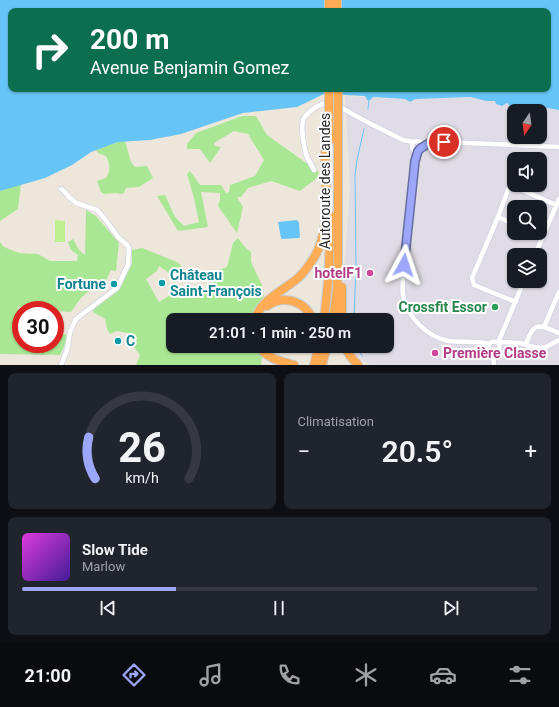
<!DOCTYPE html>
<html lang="fr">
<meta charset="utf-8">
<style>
:root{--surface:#171b24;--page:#20242c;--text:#f1f3f6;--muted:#9ea1a6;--line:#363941;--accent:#9da7fa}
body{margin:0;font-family:Roboto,sans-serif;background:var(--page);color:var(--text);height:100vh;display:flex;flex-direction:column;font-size:15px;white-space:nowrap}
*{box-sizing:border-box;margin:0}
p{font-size:13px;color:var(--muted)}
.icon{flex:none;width:22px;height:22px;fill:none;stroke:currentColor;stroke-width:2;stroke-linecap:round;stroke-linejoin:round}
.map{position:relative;height:365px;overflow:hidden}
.drawer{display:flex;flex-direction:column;gap:8px;padding:8px;background:#0d0f14;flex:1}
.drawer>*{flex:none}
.guide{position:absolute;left:8px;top:8px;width:543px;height:84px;border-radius:8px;box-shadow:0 1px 3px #0004;background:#0b6e4f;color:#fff;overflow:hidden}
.needle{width:26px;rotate:193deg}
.tools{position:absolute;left:507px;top:104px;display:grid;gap:8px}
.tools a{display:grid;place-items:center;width:40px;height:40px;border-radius:8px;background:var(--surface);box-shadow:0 1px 3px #0004;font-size:20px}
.speed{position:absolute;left:12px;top:301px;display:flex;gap:8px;font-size:20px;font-weight:700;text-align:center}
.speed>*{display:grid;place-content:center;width:52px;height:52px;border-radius:50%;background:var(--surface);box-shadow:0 1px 3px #0004;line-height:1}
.speed .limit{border:6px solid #d22;background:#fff;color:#111}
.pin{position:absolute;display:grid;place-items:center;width:34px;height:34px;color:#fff;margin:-17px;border:2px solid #fff;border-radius:50%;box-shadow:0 1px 4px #0007}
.me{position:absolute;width:44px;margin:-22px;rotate:5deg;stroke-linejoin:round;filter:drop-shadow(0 0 3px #0008)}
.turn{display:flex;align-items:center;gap:14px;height:84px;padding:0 16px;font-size:18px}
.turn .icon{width:52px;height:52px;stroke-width:2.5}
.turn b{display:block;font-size:28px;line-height:34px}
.big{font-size:30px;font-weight:600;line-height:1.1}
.drawer .widget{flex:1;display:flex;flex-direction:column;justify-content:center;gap:6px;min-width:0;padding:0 14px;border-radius:8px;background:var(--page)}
.drawer .dial{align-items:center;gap:0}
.dial svg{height:104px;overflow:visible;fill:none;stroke:var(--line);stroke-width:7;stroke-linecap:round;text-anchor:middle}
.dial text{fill:var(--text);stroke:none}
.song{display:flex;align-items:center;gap:12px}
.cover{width:48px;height:48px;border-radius:6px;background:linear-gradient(135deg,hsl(300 70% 55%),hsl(260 70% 35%))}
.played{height:4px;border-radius:2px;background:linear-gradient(90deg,var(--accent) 30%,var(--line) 30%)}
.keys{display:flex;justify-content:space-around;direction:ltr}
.heat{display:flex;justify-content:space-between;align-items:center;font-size:22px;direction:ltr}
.drawer .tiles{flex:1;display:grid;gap:8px;grid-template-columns:1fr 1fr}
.widget:last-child{grid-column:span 2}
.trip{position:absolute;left:166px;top:313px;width:228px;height:40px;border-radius:8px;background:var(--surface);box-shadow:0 1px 3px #0004;font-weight:600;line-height:40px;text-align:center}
.tabs{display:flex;height:64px;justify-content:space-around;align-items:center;background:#090b0e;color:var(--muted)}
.tabs .icon{width:28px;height:28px}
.tabs .current{color:var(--accent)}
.tabs b{font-size:18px;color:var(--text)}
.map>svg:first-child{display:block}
</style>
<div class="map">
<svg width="559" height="365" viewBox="0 0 559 365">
<rect width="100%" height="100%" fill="#ede7db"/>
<path fill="#e0dce5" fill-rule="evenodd" d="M345 96 405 99 410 102 415 99 471 97 486 101H495L504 104 507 103 511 107 510 111 513 114 514 112V137H540V111H536L537 109 547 108 559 110V365H370L356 356 353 346H387V320H347L343 289 350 186ZM514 159H540V185H514ZM514 207H540V233H514ZM514 255H540V281H514Z"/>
<path fill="#aae794" d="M242 116H256L267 135 319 172 317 178 300 191 271 181 248 188 241 197H237L243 207 237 233 218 206 220 199V193L201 192 208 227 178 231 157 196 165 195 175 217 184 226 199 222 194 198 187 174 190 171 200 185H221L226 193 229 192 230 185 255 176 264 160 248 134 234 131 214 143 215 146 221 147 210 163 200 149H187V144L196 133Z
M125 141 131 162 135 167 147 166 153 178 139 187 126 188 124 193 121 194 116 193 104 194 101 192 97 181 106 178C111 169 110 164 106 156L98 153 96 150 118 142Z
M21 184 18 209 0 221V191Z
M86 210 96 216 119 243 116 271 111 270 104 285 91 289 80 299 71 312 55 311V310L18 307 17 329H21V344H55V333L68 335 66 342 60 355 0 354V242L4 247 19 253 38 254 50 261H77L78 255 71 250 68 242 73 239 79 250 85 255Z
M238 238 245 247 251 252V262L262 285 261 289 264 296 254 310 250 320H173V346H255L262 357 261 365H136L140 355 131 344 133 334 117 331 110 334 107 329 105 319 93 312 94 308 120 288 132 264V250L142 248 177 262 181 265 177 271 169 273 159 266 157 271 146 279 159 302 183 287 193 293 201 286 205 291 209 292 219 270 227 267 233 243Z"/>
<path fill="#bfef8f" d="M55 220 65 221V242H55Z"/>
<path fill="#67c4f6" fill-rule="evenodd" d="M0 0H559V110L547 108 537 109 536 111H526L527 108C521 103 515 109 513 114H511V107L507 103 502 106 496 104 495 101H486L471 97 415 99 410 102 405 99 373 97 370 100H367L366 97 364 96 324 94 297 107 243 113 181 134 150 140 118 142 91 152 72 165 45 178 0 191ZM11 11H548V89H11Z
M297 220 299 223 300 237 299 238 282 239 281 238 278 222Z"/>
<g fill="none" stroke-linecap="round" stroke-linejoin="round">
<path stroke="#67c4f6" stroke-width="1" d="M368 109 369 99
M354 320 356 265 355 175 357 160 364 129
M357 346 362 356"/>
<defs>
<path id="street" d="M338 106 369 123 403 140 414 142
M412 146a5 5 0 1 1 10 0a5 5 0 1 1-10 0Z
M420 143 444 142 559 147
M414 151 415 161 403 279C403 284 402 289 403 295 407 317 427 337 449 341 462 343 476 340 489 344
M314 170C312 166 310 162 308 159 304 151 300 125 304 118 306 114 310 112 313 109 319 105 324 102 331 104
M61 189 64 191 69 197 76 203 97 210 105 219 118 237 128 246 129 250 128 265 117 288 76 319 70 332 67 350 61 365
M498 217 514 224
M535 233 543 236
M535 255 559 199
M516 302 474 285 472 278 498 217 509 187 513 186 556 205
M544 327 559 333
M488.5 347a5.5 5.5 0 1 1 11 0a5.5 5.5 0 1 1-11 0Z
M498 343 524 281
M499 343 501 342 520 343 534 347 541 348 546 347 559 340
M526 344C530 335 532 324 544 327L559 292
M493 352 494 365"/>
<path id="highway" d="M329 0V11
M337 0V11
M329 119 330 140
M267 306C284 294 305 301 313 320
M255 320C260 300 283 291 298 278 305 272 310 264 315 256 329 231 326 200 326 172 326 164 324 155 326 147 327 143 328 139 330 136
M324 320 329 273 330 215
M333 320 337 290 338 261V119
M342 320V287
M259 346C265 358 282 362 294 365
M345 346 350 356 358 365
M314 365 319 346
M322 365 327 346"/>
</defs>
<use href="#street" stroke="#d0d2e4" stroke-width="6"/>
<use href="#highway" stroke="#c8c8c8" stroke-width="10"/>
<use href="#street" stroke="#fff" stroke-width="4.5"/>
<use href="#highway" stroke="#ffac54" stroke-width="8"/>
<defs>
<path id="highway-bridge" d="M329 89V119
M338 89V119"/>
</defs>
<use href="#highway-bridge" stroke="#c8c8c8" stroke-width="10" stroke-linecap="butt"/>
<use href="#highway-bridge" stroke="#ffac54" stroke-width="8"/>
</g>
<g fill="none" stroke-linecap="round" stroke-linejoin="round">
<defs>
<path id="route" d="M404 265 415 161 418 151 421 148 431 142H444"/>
</defs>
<use href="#route" stroke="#666da2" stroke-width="10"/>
<use href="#route" stroke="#9da7fa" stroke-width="7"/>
</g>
<g fill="#d1479c" stroke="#fff" stroke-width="1.5">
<circle cx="370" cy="273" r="4"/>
<circle cx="435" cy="353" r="4"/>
</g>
<g fill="#0f9aa8" stroke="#fff" stroke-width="1.5">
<circle cx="162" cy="283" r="4"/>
<circle cx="114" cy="284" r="4"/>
<circle cx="118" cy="341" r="4"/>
</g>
<circle fill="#2e9e5b" stroke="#fff" stroke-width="1.5" cx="495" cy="307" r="4"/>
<g text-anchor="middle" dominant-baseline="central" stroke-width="4" stroke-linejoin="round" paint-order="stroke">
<g font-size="14" fill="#2a2a2a" stroke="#fff">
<text transform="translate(325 181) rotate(-90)">Autoroute des Landes</text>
</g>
<g font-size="14" font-weight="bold" fill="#b23c85" stroke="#fff" text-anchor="end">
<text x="362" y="273">hotelF1</text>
<text x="443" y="353" text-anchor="start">Première Classe</text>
</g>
<g font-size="14" font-weight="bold" fill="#0d838f" stroke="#fff" text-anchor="start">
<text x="170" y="275">Château<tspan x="170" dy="16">Saint-François</tspan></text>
<text x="106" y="284" text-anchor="end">Fortune</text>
<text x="126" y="341">C</text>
</g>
<g font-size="14" font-weight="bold" fill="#27864d" stroke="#fff" text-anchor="end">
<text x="487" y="307">Crossfit Essor</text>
</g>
</g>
</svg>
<div class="tools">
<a><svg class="needle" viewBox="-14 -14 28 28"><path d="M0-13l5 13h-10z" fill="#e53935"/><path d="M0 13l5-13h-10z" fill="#9ea1a6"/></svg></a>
<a><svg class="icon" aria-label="sound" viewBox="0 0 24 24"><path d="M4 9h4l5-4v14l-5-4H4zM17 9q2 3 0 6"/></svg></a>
<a><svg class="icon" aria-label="search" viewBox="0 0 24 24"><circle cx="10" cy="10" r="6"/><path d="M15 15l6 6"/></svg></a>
<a><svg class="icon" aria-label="layers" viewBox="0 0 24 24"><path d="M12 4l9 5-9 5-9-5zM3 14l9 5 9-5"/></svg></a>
</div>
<div class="speed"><div class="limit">30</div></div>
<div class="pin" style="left:444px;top:142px;background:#d93025"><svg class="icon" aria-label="arrive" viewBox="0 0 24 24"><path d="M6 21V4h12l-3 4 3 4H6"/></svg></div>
<svg class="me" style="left:404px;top:265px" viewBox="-20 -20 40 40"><path d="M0-17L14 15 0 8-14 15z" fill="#9da7fa" stroke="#fff" stroke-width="4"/></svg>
<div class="trip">21:01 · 1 min · 250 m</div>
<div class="guide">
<div class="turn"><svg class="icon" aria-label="right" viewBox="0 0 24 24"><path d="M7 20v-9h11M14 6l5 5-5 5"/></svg><div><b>200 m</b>Avenue Benjamin Gomez</div></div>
</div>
</div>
<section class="drawer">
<div class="tiles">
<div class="widget dial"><svg viewBox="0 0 100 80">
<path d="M14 69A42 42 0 1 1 86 69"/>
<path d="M14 69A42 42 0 0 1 9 37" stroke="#9da7fa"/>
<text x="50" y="56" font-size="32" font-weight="700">26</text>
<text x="50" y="72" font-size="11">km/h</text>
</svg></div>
<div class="widget"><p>Climatisation</p>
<div class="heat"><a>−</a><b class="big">20.5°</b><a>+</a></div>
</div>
<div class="widget">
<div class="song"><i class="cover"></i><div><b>Slow Tide</b><p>Marlow</p></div></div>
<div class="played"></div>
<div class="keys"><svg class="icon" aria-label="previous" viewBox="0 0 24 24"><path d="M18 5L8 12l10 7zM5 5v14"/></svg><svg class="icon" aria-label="pause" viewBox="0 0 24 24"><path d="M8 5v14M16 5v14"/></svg><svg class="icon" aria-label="next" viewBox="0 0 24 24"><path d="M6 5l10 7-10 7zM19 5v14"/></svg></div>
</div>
</div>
</section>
<nav class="tabs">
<b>21:00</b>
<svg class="icon current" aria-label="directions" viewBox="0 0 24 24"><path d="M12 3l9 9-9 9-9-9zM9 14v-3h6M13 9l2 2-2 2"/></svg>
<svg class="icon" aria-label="music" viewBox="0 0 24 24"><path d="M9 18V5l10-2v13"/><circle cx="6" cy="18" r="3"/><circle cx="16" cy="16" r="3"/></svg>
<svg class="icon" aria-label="phone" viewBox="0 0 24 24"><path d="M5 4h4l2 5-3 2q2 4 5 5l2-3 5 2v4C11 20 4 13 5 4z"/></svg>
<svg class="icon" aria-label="climate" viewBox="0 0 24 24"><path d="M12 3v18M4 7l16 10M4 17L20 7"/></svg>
<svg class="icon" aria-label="car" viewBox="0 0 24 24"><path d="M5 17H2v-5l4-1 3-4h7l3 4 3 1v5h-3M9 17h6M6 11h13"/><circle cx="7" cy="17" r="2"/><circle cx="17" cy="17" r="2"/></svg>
<svg class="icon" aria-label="filters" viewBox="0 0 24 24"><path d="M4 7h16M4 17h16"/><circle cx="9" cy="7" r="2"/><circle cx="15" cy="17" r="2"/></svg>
</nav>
